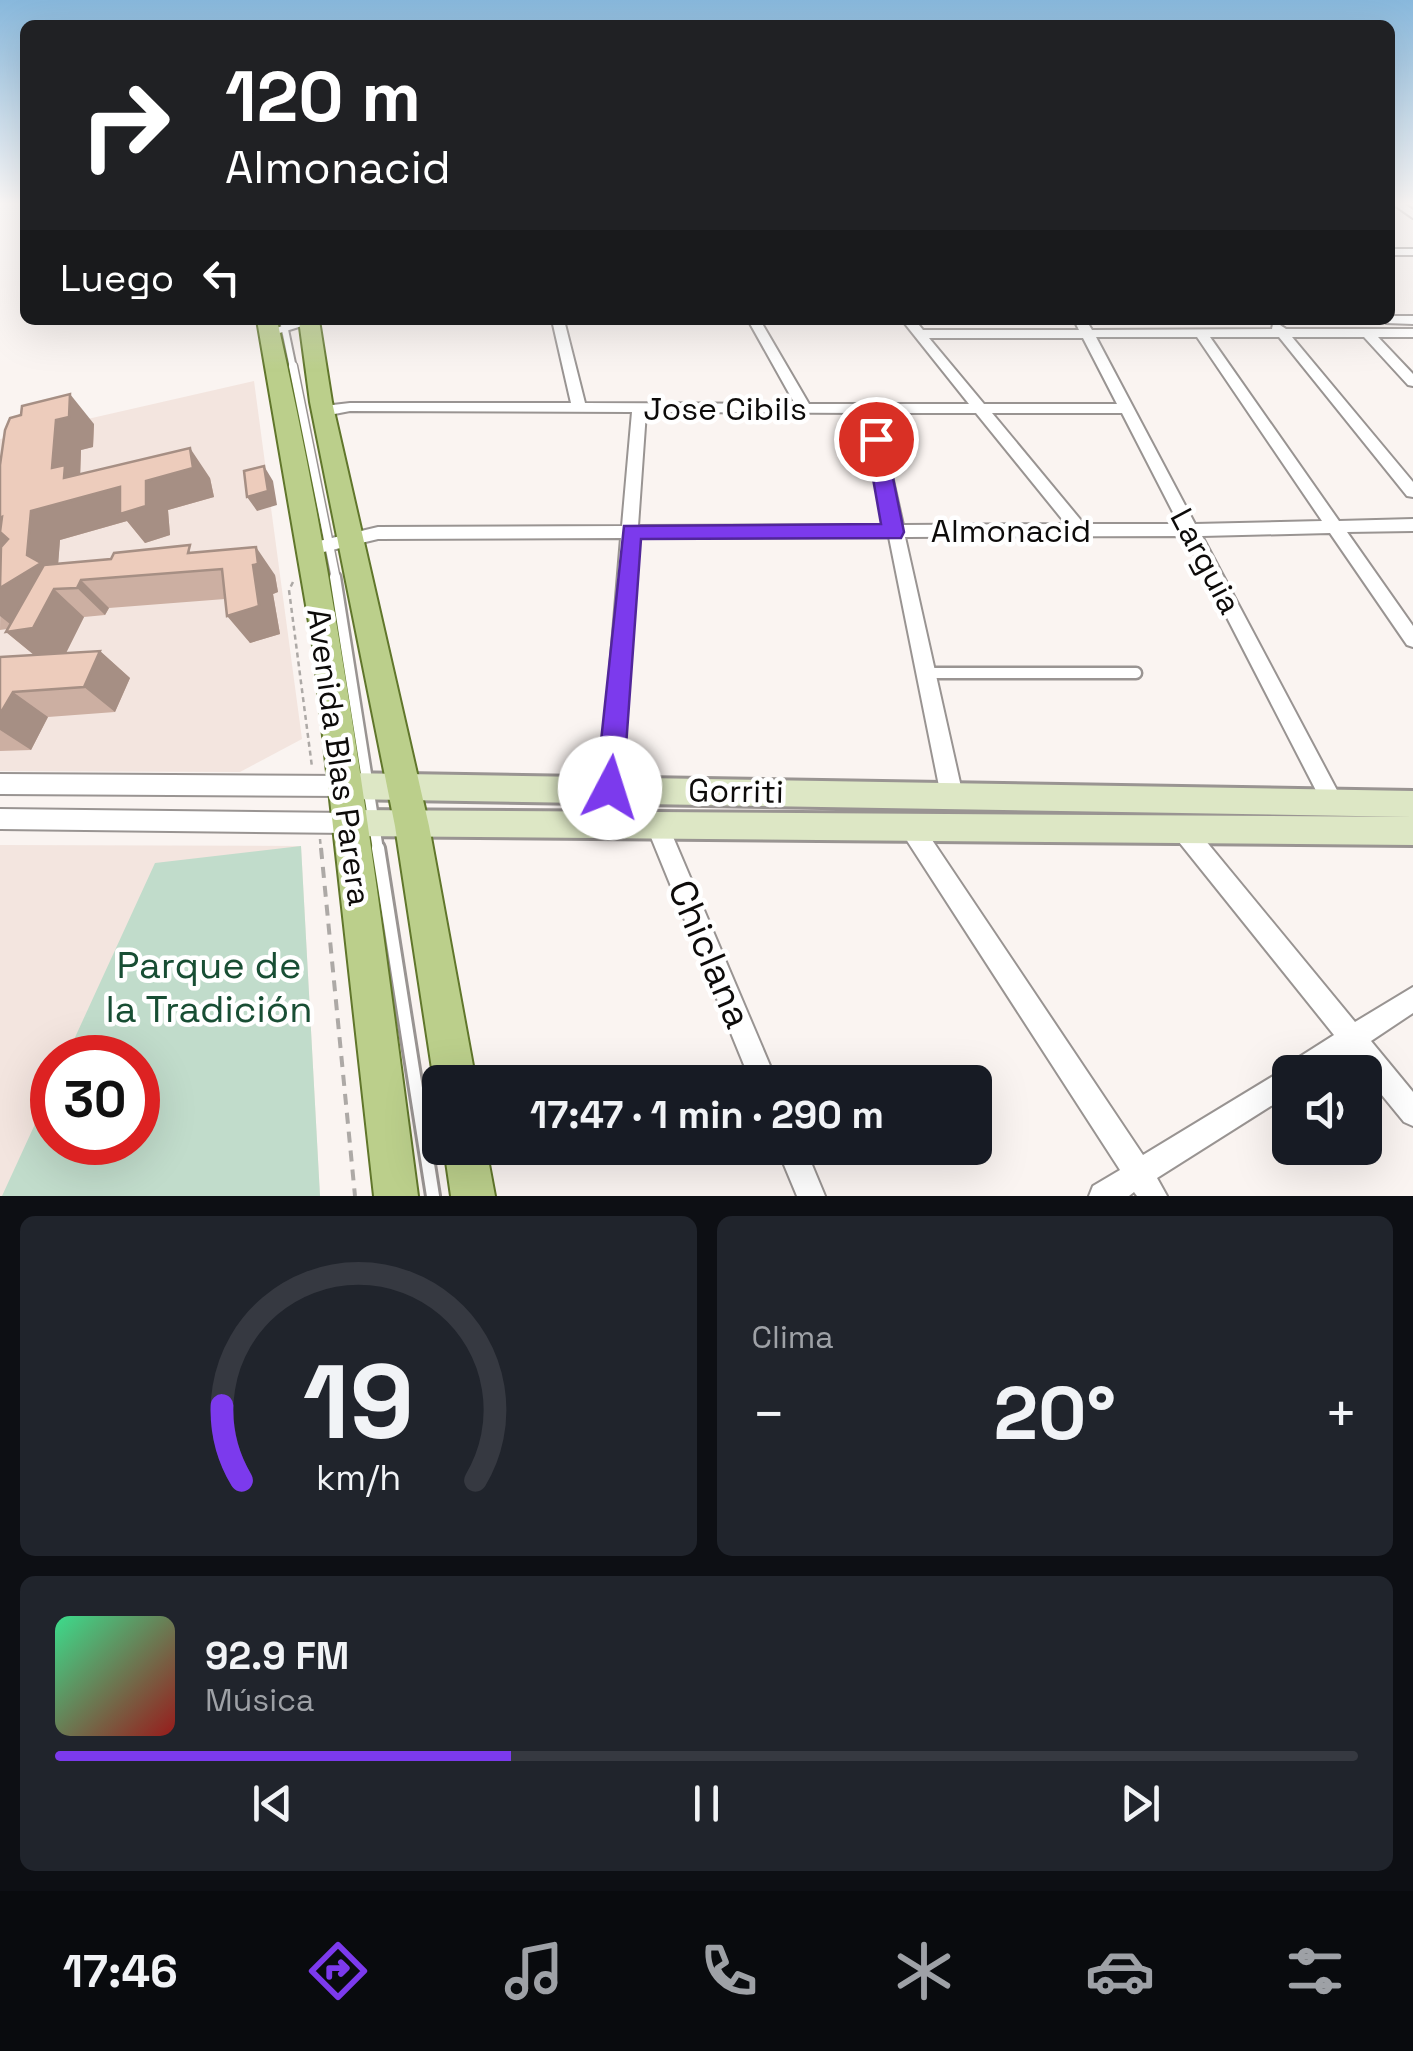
<!DOCTYPE html>
<html lang="es">
<meta charset="utf-8">
<style>
:root{--surface:#171b24;--page:#20242c;--text:#f1f3f6;--muted:#9ea1a6;--line:#363941;--accent:#7c3aed}
body{margin:0;font-family:"Space Grotesk",sans-serif;background:var(--page);color:var(--text);height:100vh;display:flex;flex-direction:column;font-size:38px;white-space:nowrap}
*{box-sizing:border-box;margin:0}
p{font-size:32px;color:var(--muted)}
.icon{flex:none;width:55px;height:55px;fill:none;stroke:currentColor;stroke-width:2;stroke-linecap:round;stroke-linejoin:round}
.map{position:relative;height:1196px;overflow:hidden}
.drawer{display:flex;flex-direction:column;gap:20px;padding:20px;background:#0d0f14;flex:1}
.drawer>*{flex:none}
.top-card{position:absolute;left:20px;top:20px;width:1375px;height:305px;border-radius:15px;box-shadow:0 10px 40px #0002;background:#202124;color:#fff;overflow:hidden}
.tools{position:absolute;left:1272px;top:1055px;display:grid;gap:20px}
.tools a{display:grid;place-items:center;width:110px;height:110px;border-radius:15px;background:var(--surface);box-shadow:0 10px 40px #0002;font-size:50px}
.speed{position:absolute;left:30px;top:1035px;display:flex;gap:20px;font-size:50px;font-weight:700;text-align:center}
.speed>*{display:grid;place-content:center;width:130px;height:130px;border-radius:50%;background:var(--surface);box-shadow:0 10px 40px #0002;line-height:1}
.speed .limit{border:15px solid #d22;background:#fff;color:#111}
.pin{position:absolute;display:grid;place-items:center;width:85px;height:85px;color:#fff;margin:-42px;border:5px solid #fff;border-radius:50%;box-shadow:0 2px 10px #0007}
.me{position:absolute;width:110px;margin:-55px;rotate:5deg;stroke-linejoin:round;filter:drop-shadow(0 0 8px #0008)}
.turn{display:flex;align-items:center;gap:35px;height:210px;padding:0 40px;font-size:45px}
.turn .icon{width:130px;height:130px;stroke-width:2.5}
.turn b{display:block;font-size:70px;line-height:85px}
.then{display:flex;align-items:center;height:95px;padding:0 40px;background:#0003;gap:20px;font-size:38px}
.big{font-size:75px;font-weight:700;line-height:1.1}
.drawer .tile{flex:1;display:flex;flex-direction:column;justify-content:center;gap:15px;min-width:0;padding:0 35px;border-radius:15px;background:var(--page)}
.drawer .dial{align-items:center;gap:0}
.dial svg{height:260px;overflow:visible;fill:none;stroke:var(--line);stroke-width:7;stroke-linecap:round;text-anchor:middle}
.dial text{fill:var(--text);stroke:none}
.song{display:flex;align-items:center;gap:30px}
.cover{width:120px;height:120px;border-radius:15px;background:linear-gradient(135deg,hsl(150 70% 55%),hsl(0 70% 35%))}
.played{height:10px;border-radius:5px;background:linear-gradient(90deg,var(--accent) 35%,var(--line) 35%)}
.keys{display:flex;justify-content:space-around;direction:ltr}
.heat{display:flex;justify-content:space-between;align-items:center;font-size:55px;direction:ltr}
.drawer .tiles{flex:1;display:grid;gap:20px;grid-template-columns:1fr 1fr}
.tile:last-child{grid-column:span 2}
.trip{position:absolute;left:422px;top:1065px;width:570px;height:100px;border-radius:15px;background:var(--surface);box-shadow:0 10px 40px #0002;font-weight:700;line-height:100px;text-align:center}
.tab-bar{display:flex;height:160px;justify-content:space-around;align-items:center;background:#090b0e;color:var(--muted)}
.tab-bar .icon{width:70px;height:70px}
.tab-bar .on{color:var(--accent)}
.tab-bar b{font-size:45px;color:var(--text)}
.map>svg:first-child{display:block}
</style>
<div class="map">
<svg width="1413" height="1196" viewBox="0 0 1413 1196">
<rect width="100%" height="100%" fill="#faf4f1"/>
<path fill="#f3e5df" fill-rule="evenodd" d="M254 381 302 739 240 772 0 771V439Z
M0 845 301 846 320 1196H0ZM52 1058H138V1142H52Z"/>
<path fill="#c1dccb" d="M301 846 320 1196H2L52 1087V1142H138V1058L66 1057 155 863Z"/>
<g fill="none" stroke-linecap="round" stroke-linejoin="round">
<defs>
<path id="service-far3" d="M283 320 293 368"/>
<path id="service-far2" d="M293 366 336 579"/>
<path id="service-far1" d="M335 577 378 850
M928 673H1136"/>
<path id="service" d="M378 848 433 1196"/>
<path id="minor" d="M1390 202H1401L1413 210V218Z
M1390 249H1413V255H1390Z
M1390 316H1413V324L1386 323 1384 320H1390Z
M301 320H321L270 336 264 332Z
M552 320H564L585 403 795 404 748 320H760L809 404H969L902 320H915L923 330H1079L1074 320H1086L1092 330 1272 329 1273 324 1277 323 1286 329H1413V337H1378L1413 374V386L1408 385 1364 337H1292L1413 482V497L1407 496 1279 337H1210L1339 521 1413 519V531L1347 532 1413 626V647L1407 645 1330 533 1202 536 1339 794 1343 801 1339 808 1332 811 1325 808 1185 536 905 537 963 796 959 803 952 806 945 803 941 796 889 537 637 538 620 788 617 795 610 798 603 795 600 788 621 538 378 539 311 555 303 549 311 543 378 527 622 526 632 412 350 411 324 416 317 411 324 406 350 403H571ZM1096 337H1197L1322 521 1195 524ZM929 338H1083L1117 404H984ZM646 412 864 413 887 525 638 526ZM878 413H976L1066 524 903 525ZM992 413H1122L1179 524H1084Z
M0 774 345 776 352 779 355 786 352 793 345 796 0 794Z
M0 809 350 813 358 816 361 823 358 830 350 833 0 829Z
M657 815 665 818 777 1082H751L646 825 649 818Z
M912 818 920 822 1143 1155 1288 1067 1290 1063 1334 1035 1175 837 1172 830 1175 823 1183 819 1191 823 1355 1022 1413 987V1013L1371 1041 1413 1092V1126L1404 1122 1349 1055 1322 1072H1290V1094L1157 1178 1167 1196H1137L1134 1192 1129 1196H1089L1093 1186 1120 1170 904 836 901 829 904 822Z
M777 1148H805L825 1196H797Z"/>
<path id="secondary" d="M345 773 1413 791V817L345 799 336 795 332 786 336 777Z
M350 810 1413 817V845L350 836 340 832 336 823 340 814Z"/>
<path id="primary" d="M257 320H277C343 609 379 902 418 1196H374L313 646Z
M299 320H319L332 402 429 826 476 1082H440V1095L434 1082 395 826 310 402Z
M444 1148H486L495 1196H451Z"/>
</defs>
<use href="#service-far3" stroke="#999492" stroke-width="10"/>
<use href="#service-far2" stroke="#999492" stroke-width="11"/>
<use href="#service-far1" stroke="#999492" stroke-width="15"/>
<use href="#service" stroke="#999492" stroke-width="18"/>
<use href="#minor" stroke="#999492" stroke-width="4"/>
<use href="#secondary" stroke="#999492" stroke-width="6"/>
<use href="#primary" stroke="#60762b" stroke-width="4"/>
<path stroke="#ada9a6" stroke-width="2.5" stroke-dasharray="5 4" stroke-linecap="butt" d="M293 582 289 590 312 767
M320 839 321 850"/>
<path stroke="#ada9a6" stroke-width="4" stroke-dasharray="11 8" stroke-linecap="butt" d="M321 848 355 1196"/>
<use href="#service-far3" stroke="#fff" stroke-width="6"/>
<use href="#service-far2" stroke="#fff" stroke-width="8"/>
<use href="#service-far1" stroke="#fff" stroke-width="10"/>
<use href="#service" stroke="#fff" stroke-width="12"/>
<use href="#minor" fill="#fff" fill-rule="evenodd"/>
<use href="#secondary" fill="#dde7c5" fill-rule="evenodd"/>
<use href="#primary" fill="#bbcf8b" fill-rule="evenodd"/>
</g>
<path fill="#ccafa2" d="M21 415 94 424 93 447 81 450 80 475 210 478 214 497 168 510 170 535 145 543 127 521 60 540 58 564 196 552 275 575 278 592 273 594 280 634 250 643 225 599 109 608 105 615 84 617 66 653 100 651 130 678 115 712 48 717 31 750 0 751V657L34 655 6 632 7 629 0 630 1 554 0 555V465Z"/>
<path fill="#a68f84" d="M70 394 94 424 93 447 81 450 80 481H146L190 448 210 478 214 497 168 510 170 535 145 543 127 521 60 540 57 579 54 589 84 617 65 655 39 659 6 632 15 628 0 616V588L37 565 0 532V518L31 511 52 468 56 420Z
M264 466 273 481 277 505 257 511 247 497Z
M0 532 19 549 0 555Z
M256 547 275 575 278 592 273 594 280 634 250 643 227 616 253 565Z
M81 580 109 608 105 615 77 588Z
M100 651 130 678 115 712 84 687Z
M13 692 48 717 31 750 0 730V714Z"/>
<path fill="#edccbc" stroke="#a68f84" stroke-width="2.5" d="M70 394 69 417 56 420 52 468 65 465 64 478 190 448 193 468 146 481V506L120 514V487L31 511 27 555 41 563 0 588 1 547 8 539 0 532 2 517 0 518V465L5 430 10 418 21 415 22 406Z
M264 466 268 491 247 497 244 471Z
M190 545 188 553 256 547 258 564 253 565 259 606 227 616 222 569 81 580 77 588 54 589 33 628 6 632 44 565 111 559 114 553Z
M100 651 84 687 13 692 0 714V657Z"/>
<linearGradient id="sky" x2="0" y2="1"><stop stop-color="#88b8dc"/><stop offset="0.55" stop-color="#fdfaf9"/><stop offset="1" stop-color="#fdfaf9" stop-opacity="0"/></linearGradient>
<rect width="1413" height="370" fill="url(#sky)"/>
<path fill="#7c3aed" stroke="#51269a" stroke-width="2.5" d="M876 433 885 439 904 532 901 538 641 539 623 788 619 797 610 801 600 797 596 788 624 526 881 524 866 439Z"/>
<g text-anchor="middle" dominant-baseline="central" stroke-width="9" stroke-linejoin="round" paint-order="stroke">
<g font-size="32" fill="#0d0b0a" stroke="#fff">
<text x="725" y="409">Jose Cibils</text>
<text x="1011" y="531">Almonacid</text>
<text transform="translate(1206 561) rotate(62)">Larguia</text>
<text transform="translate(339 757) rotate(82)">Avenida Blas Parera</text>
<text transform="translate(736 791) rotate(1)">Gorriti</text>
</g>
<g font-size="38" fill="#0d0b0a" stroke="#fff">
<text transform="translate(710 954) rotate(67)">Chiclana</text>
</g>
<g font-size="38" fill="#184e34" stroke="#fff">
<text x="209" y="965">Parque de<tspan x="209" dy="44">la Tradición</tspan></text>
</g>
</g>
</svg>
<div class="tools">
<a><svg class="icon" aria-label="sound" viewBox="0 0 24 24"><path d="M4 9h4l5-4v14l-5-4H4zM17 9q2 3 0 6"/></svg></a>
</div>
<div class="speed"><div class="limit">30</div></div>
<div class="pin" style="left:876px;top:439px;background:#d93025"><svg class="icon" aria-label="arrive" viewBox="0 0 24 24"><path d="M6 21V4h12l-3 4 3 4H6"/></svg></div>
<svg class="me" style="left:610px;top:788px" viewBox="-20 -20 40 40"><circle r="19" fill="#fff"/><path d="M0-13L10 11 0 6-10 11z" fill="#7c3aed"/></svg>
<div class="trip">17:47 · 1 min · 290 m</div>
<div class="top-card">
<div class="turn"><svg class="icon" aria-label="right" viewBox="0 0 24 24"><path d="M7 20v-9h11M14 6l5 5-5 5"/></svg><div><b>120 m</b>Almonacid</div></div>
<div class="then">Luego<svg class="icon" aria-label="left" viewBox="0 0 24 24"><path d="M17 20v-9H6M10 6l-5 5 5 5"/></svg></div>
</div>
</div>
<section class="drawer">
<div class="tiles">
<div class="tile dial"><svg viewBox="0 0 100 80">
<path d="M14 69A42 42 0 1 1 86 69"/>
<path d="M14 69A42 42 0 0 1 8 46" stroke="#7c3aed"/>
<text x="50" y="56" font-size="32" font-weight="700">19</text>
<text x="50" y="72" font-size="11">km/h</text>
</svg></div>
<div class="tile"><p>Clima</p>
<div class="heat"><a>−</a><b class="big">20°</b><a>+</a></div>
</div>
<div class="tile">
<div class="song"><i class="cover"></i><div><b>92.9 FM</b><p>Música</p></div></div>
<div class="played"></div>
<div class="keys"><svg class="icon" aria-label="previous" viewBox="0 0 24 24"><path d="M18 5L8 12l10 7zM5 5v14"/></svg><svg class="icon" aria-label="pause" viewBox="0 0 24 24"><path d="M8 5v14M16 5v14"/></svg><svg class="icon" aria-label="next" viewBox="0 0 24 24"><path d="M6 5l10 7-10 7zM19 5v14"/></svg></div>
</div>
</div>
</section>
<nav class="tab-bar">
<b>17:46</b>
<svg class="icon on" aria-label="directions" viewBox="0 0 24 24"><path d="M12 3l9 9-9 9-9-9zM9 14v-3h6M13 9l2 2-2 2"/></svg>
<svg class="icon" aria-label="music" viewBox="0 0 24 24"><path d="M9 18V5l10-2v13"/><circle cx="6" cy="18" r="3"/><circle cx="16" cy="16" r="3"/></svg>
<svg class="icon" aria-label="phone" viewBox="0 0 24 24"><path d="M5 4h4l2 5-3 2q2 4 5 5l2-3 5 2v4C11 20 4 13 5 4z"/></svg>
<svg class="icon" aria-label="climate" viewBox="0 0 24 24"><path d="M12 3v18M4 7l16 10M4 17L20 7"/></svg>
<svg class="icon" aria-label="car" viewBox="0 0 24 24"><path d="M5 17H2v-5l4-1 3-4h7l3 4 3 1v5h-3M9 17h6M6 11h13"/><circle cx="7" cy="17" r="2"/><circle cx="17" cy="17" r="2"/></svg>
<svg class="icon" aria-label="filters" viewBox="0 0 24 24"><path d="M4 7h16M4 17h16"/><circle cx="9" cy="7" r="2"/><circle cx="15" cy="17" r="2"/></svg>
</nav>
